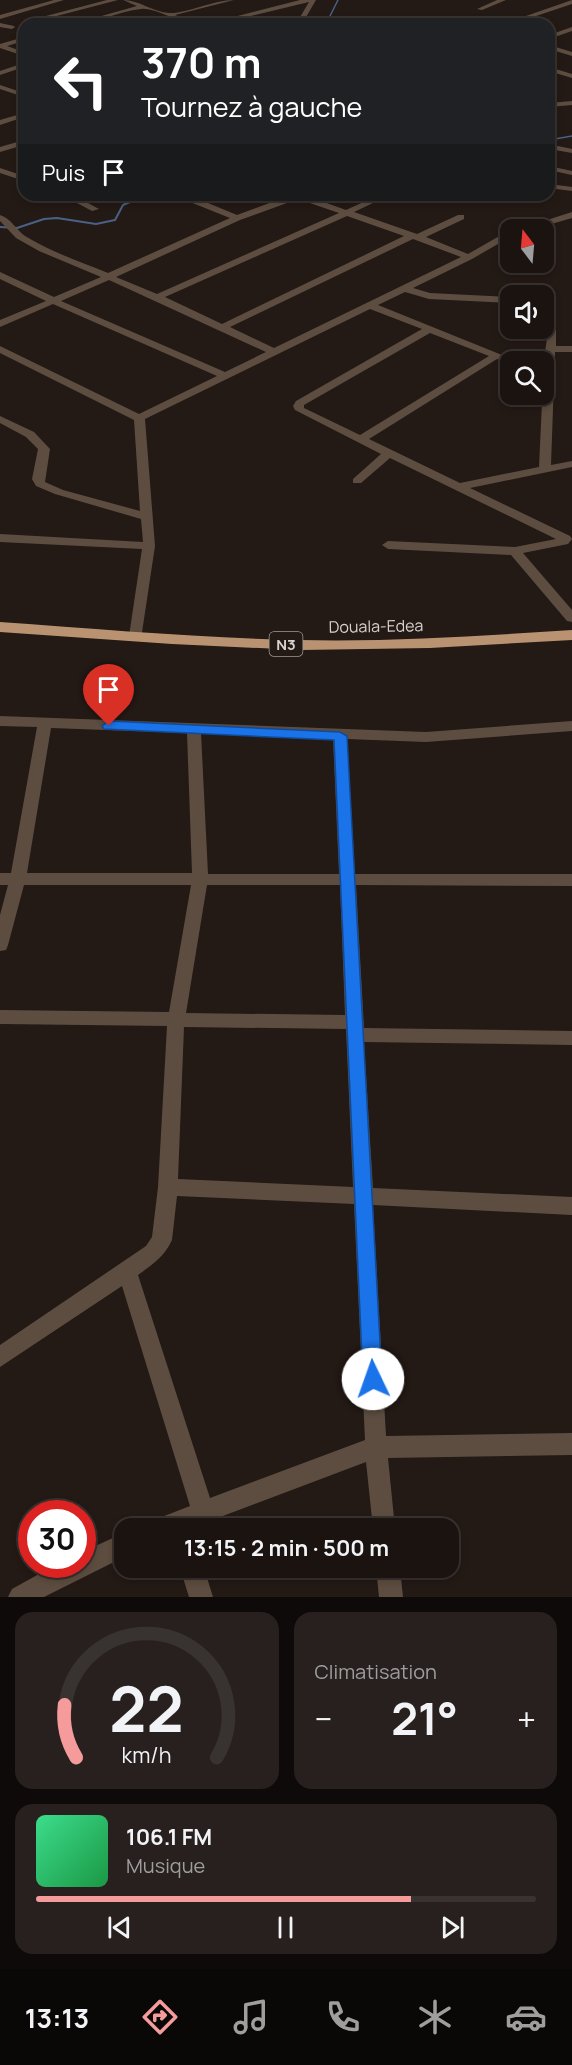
<!DOCTYPE html>
<html lang="fr">
<meta charset="utf-8">
<style>
:root{--surface:#1a1310;--page:#27201e;--text:#f1f3f6;--muted:#9f9e9f;--line:#383230;--accent:#f59b9c}
body{margin:0;font-family:Manrope,sans-serif;background:var(--page);color:var(--text);height:100vh;display:flex;flex-direction:column;font-size:22px;white-space:nowrap}
*{box-sizing:border-box;margin:0}
p{font-size:20px;color:var(--muted)}
.icon{flex:none;width:33px;height:33px;fill:none;stroke:currentColor;stroke-width:2;stroke-linecap:round;stroke-linejoin:round}
.map{position:relative;height:1597px;overflow:hidden}
.panel{display:flex;flex-direction:column;gap:15px;padding:15px;background:#0e0a09;flex:1}
.panel>*{flex:none}
.guide{position:absolute;left:18px;top:18px;width:537px;height:183px;border-radius:18px;box-shadow:0 3px 9px #0003,0 0 0 2px var(--line);background:#202124;color:#fff;overflow:hidden}
.needle{width:39px;rotate:344deg}
.buttons{position:absolute;left:500px;top:219px;display:grid;gap:12px}
.buttons a{display:grid;place-items:center;width:54px;height:54px;border-radius:12px;background:var(--surface);box-shadow:0 3px 9px #0003,0 0 0 2px var(--line);font-size:30px}
.speed{position:absolute;left:18px;top:1500px;display:flex;gap:12px;font-size:30px;font-weight:700;text-align:center}
.speed>*{display:grid;place-content:center;width:78px;height:78px;border-radius:50%;background:var(--surface);box-shadow:0 3px 9px #0003,0 0 0 2px var(--line);line-height:1}
.speed .limit{border:9px solid #d22;background:#fff;color:#111}
.pin{position:absolute;display:grid;place-items:center;width:51px;height:51px;color:#fff;margin:-62px -26px;border-radius:50% 50% 50% 0;rotate:-45deg;box-shadow:0 0 6px #0007}
.pin .icon{rotate:45deg}
.me{position:absolute;width:66px;margin:-33px;rotate:357deg;stroke-linejoin:round;filter:drop-shadow(0 0 4px #0008)}
.turn{display:flex;align-items:center;gap:21px;height:126px;padding:0 24px;font-size:27px}
.turn .icon{width:78px;height:78px;stroke-width:2.5}
.turn b{display:block;font-size:42px;line-height:51px}
.then{display:flex;align-items:center;height:57px;padding:0 24px;background:#0003;gap:12px;font-size:22px}
.big{font-size:45px;font-weight:700;line-height:1.1}
.panel .card{flex:1;display:flex;flex-direction:column;justify-content:center;gap:9px;min-width:0;padding:0 21px;border-radius:18px;background:var(--page)}
.panel .dial{align-items:center;gap:0}
.dial svg{height:156px;overflow:visible;fill:none;stroke:var(--line);stroke-width:7;stroke-linecap:round;text-anchor:middle}
.dial text{fill:var(--text);stroke:none}
.song{display:flex;align-items:center;gap:18px}
.cover{width:72px;height:72px;border-radius:9px;background:linear-gradient(135deg,hsl(150 70% 55%),hsl(140 70% 35%))}
.played{height:6px;border-radius:3px;background:linear-gradient(90deg,var(--accent) 75%,var(--line) 75%)}
.keys{display:flex;justify-content:space-around;direction:ltr}
.heat{display:flex;justify-content:space-between;align-items:center;font-size:33px;direction:ltr}
.panel .tiles{flex:1;display:grid;gap:15px;grid-template-columns:1fr 1fr}
.card:last-child{grid-column:span 2}
.trip{position:absolute;left:114px;top:1518px;width:345px;height:60px;border-radius:18px;background:var(--surface);box-shadow:0 3px 9px #0003,0 0 0 2px var(--line);font-weight:700;line-height:60px;text-align:center}
.tabs{display:flex;height:96px;justify-content:space-around;align-items:center;background:#0a0806;color:var(--muted)}
.tabs .icon{width:42px;height:42px}
.tabs .current{color:var(--accent)}
.tabs b{font-size:27px;color:var(--text)}
.map>svg:first-child{display:block}
</style>
<div class="map">
<svg width="572" height="1597" viewBox="0 0 572 1597">
<rect width="100%" height="100%" fill="#231915"/>
<g fill="none" stroke-linecap="round" stroke-linejoin="round">
<path stroke="#496185" stroke-width="1.5" d="M326 24 338 0
M549 140 572 136"/>
<path stroke="#496185" stroke-width="2" d="M0 227 17 228 44 219 57 218 96 224 115 220 123 205 146 195"/>
<path fill="#5d4d40" fill-rule="evenodd" d="M54 0H64L0 19V15Z
M107 0H118L26 24 23 22Z
M123 0C139 0 153 12 169 13 186 14 213 0 234 0L175 15 198 24C179 24 155 7 141 9 118 11 96 24 73 24L137 6Z
M300 0H316L302 24H296L309 2 217 24H206Z
M497 0H506L482 10 477 9Z
M572 0V4L512 24H503Z
M0 23 14 26 15 27 12 29 0 27Z
M572 27V31L549 39V35Z
M24 37V41L7 46 24 52V56L0 48V44Z
M549 45 572 52V56L549 49Z
M24 63V67L0 75V71Z
M549 67 572 74V78L549 71Z
M0 85 24 93V97L0 89Z
M572 101V105L549 107V103Z
M24 113V117L0 125V120Z
M24 140V145L0 152V147Z
M558 146 572 149V153L555 150 554 148Z
M549 166 572 171V175L549 170Z
M0 168 24 176V181L0 173Z
M549 184 572 187V191L549 188Z
M62 195H73L99 209 92 211Z
M291 195H304L346 210 379 195H390L354 212 417 234 458 215H464V219L426 237 468 254 510 230V237L472 259 413 288 430 293 510 297V303L429 299 405 292 378 305 519 362H510V364L497 359 369 439 460 483 539 467 544 359 548 331 556 329V346H572V352H555L551 465 572 461V467L470 488 570 536 572 539 568 544 523 553 572 610V622L567 621 511 555 388 549 382 545 388 541 515 547 556 539 390 458 361 483H353V479L381 454 295 410 293 406 296 401 422 329 370 309 145 419 155 546 141 639 136 640 129 636 142 549 0 542V534L143 542 141 519 55 494 36 486 32 479 38 449 26 437 0 423V416L34 432 50 449 45 482 63 490 140 511 134 420 0 353V346L139 414 217 376 53 304 0 327V320L46 301 0 279V272L54 297 101 277 39 251 16 238 0 221V215C12 219 15 229 25 236 51 252 81 262 108 273L230 218 190 202V198H196L237 215ZM298 199 339 213 157 294 116 277 240 220ZM347 216 404 236 222 324 165 297ZM413 239 461 257 274 348 230 327ZM109 280 266 352 225 372 61 301ZM430 333 489 356 360 435 304 408V405Z
M572 212V218L531 230H516Z
M0 716 426 732 572 721V731L426 742 347 739 355 874H572V886L356 885 364 1028 572 1031V1045L364 1042 373 1188 572 1197V1215L373 1205 386 1436 572 1433V1455L388 1458 395 1528H373L366 1462 191 1528H151L154 1520 190 1506 122 1286 0 1367V1345L146 1246 152 1237 158 1187 167 1026 0 1024V1010L169 1012 191 885H24L8 945 6 950 0 951V915L8 885H0V873H11L37 727 0 726ZM51 728 187 733 192 873H27ZM201 733 333 738 339 874H208ZM207 885H340L345 1015 186 1013ZM184 1027 346 1029 353 1187 178 1179ZM177 1196 354 1204 365 1440 210 1498 138 1275C153 1264 164 1257 172 1240Z
M124 1533V1557L44 1597H8L12 1589 57 1564H82V1552Z
M180 1568H204L213 1597H189Z
M376 1568H400L403 1597H379Z"/>
<path fill="#b99371" fill-rule="evenodd" d="M0 622C100 629 199 638 299 640 390 642 481 636 572 630V640L430 648 302 650 172 644 0 632Z"/>
</g>
<path fill="#1a73e8" stroke="#114b97" stroke-width="1.5" d="M109 721 340 732 347 736 382 1379 379 1385 373 1388 366 1385 363 1379 334 740 104 729 102 726Z"/>
<g text-anchor="middle" dominant-baseline="central" stroke-width="6" stroke-linejoin="round" paint-order="stroke">
<rect fill="#231915" stroke="#a29a97" stroke-width="1.5" x="269.5" y="632" width="33" height="24" rx="4.5"/>
<g font-size="15" font-weight="bold" fill="#d9d2cf">
<text x="286" y="644">N3</text>
</g>
<g font-size="16" fill="#d9d2cf" stroke="#231915">
<text transform="translate(376 626) rotate(-1)">Douala-Edea</text>
</g>
</g>
</svg>
<div class="buttons">
<a><svg class="needle" viewBox="-14 -14 28 28"><path d="M0-13l5 13h-10z" fill="#e53935"/><path d="M0 13l5-13h-10z" fill="#9f9e9f"/></svg></a>
<a><svg class="icon" aria-label="sound" viewBox="0 0 24 24"><path d="M4 9h4l5-4v14l-5-4H4zM17 9q2 3 0 6"/></svg></a>
<a><svg class="icon" aria-label="search" viewBox="0 0 24 24"><circle cx="10" cy="10" r="6"/><path d="M15 15l6 6"/></svg></a>
</div>
<div class="speed"><div class="limit">30</div></div>
<div class="pin" style="left:109px;top:726px;background:#d93025"><svg class="icon" aria-label="arrive" viewBox="0 0 24 24"><path d="M6 21V4h12l-3 4 3 4H6"/></svg></div>
<svg class="me" style="left:373px;top:1379px" viewBox="-20 -20 40 40"><circle r="19" fill="#fff"/><path d="M0-13L10 11 0 6-10 11z" fill="#1a73e8"/></svg>
<div class="trip">13:15 · 2 min · 500 m</div>
<div class="guide">
<div class="turn"><svg class="icon" aria-label="left" viewBox="0 0 24 24"><path d="M17 20v-9H6M10 6l-5 5 5 5"/></svg><div><b>370 m</b>Tournez à gauche</div></div>
<div class="then">Puis<svg class="icon" aria-label="arrive" viewBox="0 0 24 24"><path d="M6 21V4h12l-3 4 3 4H6"/></svg></div>
</div>
</div>
<section class="panel">
<div class="tiles">
<div class="card dial"><svg viewBox="0 0 100 80">
<path d="M14 69A42 42 0 1 1 86 69"/>
<path d="M14 69A42 42 0 0 1 8 42" stroke="#f59b9c"/>
<text x="50" y="56" font-size="32" font-weight="700">22</text>
<text x="50" y="72" font-size="11">km/h</text>
</svg></div>
<div class="card"><p>Climatisation</p>
<div class="heat"><a>−</a><b class="big">21°</b><a>+</a></div>
</div>
<div class="card">
<div class="song"><i class="cover"></i><div><b>106.1 FM</b><p>Musique</p></div></div>
<div class="played"></div>
<div class="keys"><svg class="icon" aria-label="previous" viewBox="0 0 24 24"><path d="M18 5L8 12l10 7zM5 5v14"/></svg><svg class="icon" aria-label="pause" viewBox="0 0 24 24"><path d="M8 5v14M16 5v14"/></svg><svg class="icon" aria-label="next" viewBox="0 0 24 24"><path d="M6 5l10 7-10 7zM19 5v14"/></svg></div>
</div>
</div>
</section>
<nav class="tabs">
<b>13:13</b>
<svg class="icon current" aria-label="directions" viewBox="0 0 24 24"><path d="M12 3l9 9-9 9-9-9zM9 14v-3h6M13 9l2 2-2 2"/></svg>
<svg class="icon" aria-label="music" viewBox="0 0 24 24"><path d="M9 18V5l10-2v13"/><circle cx="6" cy="18" r="3"/><circle cx="16" cy="16" r="3"/></svg>
<svg class="icon" aria-label="phone" viewBox="0 0 24 24"><path d="M5 4h4l2 5-3 2q2 4 5 5l2-3 5 2v4C11 20 4 13 5 4z"/></svg>
<svg class="icon" aria-label="climate" viewBox="0 0 24 24"><path d="M12 3v18M4 7l16 10M4 17L20 7"/></svg>
<svg class="icon" aria-label="car" viewBox="0 0 24 24"><path d="M5 17H2v-5l4-1 3-4h7l3 4 3 1v5h-3M9 17h6M6 11h13"/><circle cx="7" cy="17" r="2"/><circle cx="17" cy="17" r="2"/></svg>
</nav>
